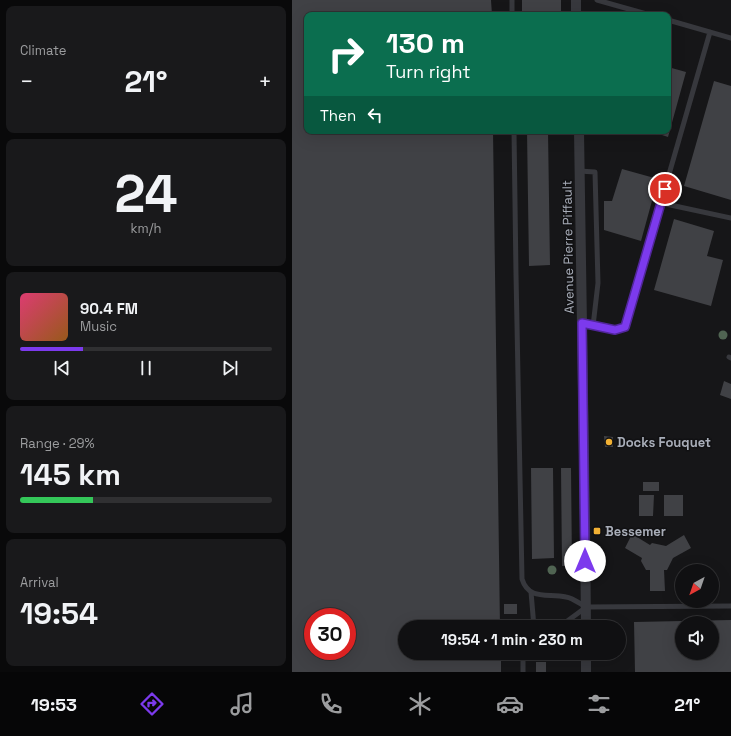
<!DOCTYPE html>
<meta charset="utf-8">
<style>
:root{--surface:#101012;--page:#19191b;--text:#f1f3f6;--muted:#9c9d9f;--line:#303032;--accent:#7c3aed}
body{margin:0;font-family:"Space Grotesk",sans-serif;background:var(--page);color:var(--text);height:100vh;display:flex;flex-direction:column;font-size:15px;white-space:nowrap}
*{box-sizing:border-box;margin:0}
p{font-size:13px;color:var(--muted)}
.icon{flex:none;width:22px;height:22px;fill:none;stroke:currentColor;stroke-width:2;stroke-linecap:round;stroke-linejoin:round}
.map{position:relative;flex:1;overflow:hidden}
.drawer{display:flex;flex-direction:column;gap:6px;padding:6px;background:#09090a;width:292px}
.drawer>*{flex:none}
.banner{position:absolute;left:12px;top:12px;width:367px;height:122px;border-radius:8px;box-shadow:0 4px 16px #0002,0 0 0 1px var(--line);background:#0b6e4f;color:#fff;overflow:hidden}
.needle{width:26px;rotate:220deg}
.tools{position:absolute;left:383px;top:564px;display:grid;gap:8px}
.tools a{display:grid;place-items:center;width:44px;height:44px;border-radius:50%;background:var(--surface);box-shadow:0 4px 16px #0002,0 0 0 1px var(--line);font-size:20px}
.speed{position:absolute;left:12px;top:608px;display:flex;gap:8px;font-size:20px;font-weight:700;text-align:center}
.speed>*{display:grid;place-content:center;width:52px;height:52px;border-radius:50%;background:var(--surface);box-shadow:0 4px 16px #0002,0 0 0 1px var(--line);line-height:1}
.speed .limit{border:6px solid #d22;background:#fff;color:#111}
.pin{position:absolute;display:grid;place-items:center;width:34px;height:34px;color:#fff;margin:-17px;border:2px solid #fff;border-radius:50%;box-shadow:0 1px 4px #0007}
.me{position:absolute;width:44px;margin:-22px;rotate:0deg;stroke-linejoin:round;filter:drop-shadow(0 0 3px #0008)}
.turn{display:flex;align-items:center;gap:14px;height:84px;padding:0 16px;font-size:18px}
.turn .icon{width:52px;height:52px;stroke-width:2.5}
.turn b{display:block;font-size:28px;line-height:34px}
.then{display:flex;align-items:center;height:38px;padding:0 16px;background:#0003;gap:8px;font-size:15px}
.big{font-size:30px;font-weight:700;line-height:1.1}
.drawer .tile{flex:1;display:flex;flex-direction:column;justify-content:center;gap:6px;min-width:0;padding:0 14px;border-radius:8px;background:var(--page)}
.drawer .dial{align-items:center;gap:0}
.dial b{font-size:52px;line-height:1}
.song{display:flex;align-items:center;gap:12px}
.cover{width:48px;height:48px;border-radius:6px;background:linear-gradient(135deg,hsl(340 70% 55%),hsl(30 70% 35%))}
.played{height:4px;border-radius:2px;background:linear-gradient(90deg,var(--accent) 25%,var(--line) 25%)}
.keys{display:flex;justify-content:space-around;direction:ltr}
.heat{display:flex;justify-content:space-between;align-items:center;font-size:22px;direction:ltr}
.charge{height:6px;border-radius:3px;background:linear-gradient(90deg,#34c759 29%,var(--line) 0)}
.trip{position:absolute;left:106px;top:620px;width:228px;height:40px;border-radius:20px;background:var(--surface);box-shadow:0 4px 16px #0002,0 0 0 1px var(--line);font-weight:700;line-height:40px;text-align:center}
.tab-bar{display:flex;height:64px;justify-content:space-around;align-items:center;background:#060607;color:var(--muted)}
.tab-bar .icon{width:28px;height:28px}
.tab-bar .current{color:var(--accent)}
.tab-bar b{font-size:18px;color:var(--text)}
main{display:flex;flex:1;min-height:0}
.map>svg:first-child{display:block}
</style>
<main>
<section class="drawer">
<div class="tile"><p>Climate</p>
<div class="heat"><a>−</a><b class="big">21°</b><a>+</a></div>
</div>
<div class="tile dial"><b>24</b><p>km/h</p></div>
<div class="tile">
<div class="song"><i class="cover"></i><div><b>90.4 FM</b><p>Music</p></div></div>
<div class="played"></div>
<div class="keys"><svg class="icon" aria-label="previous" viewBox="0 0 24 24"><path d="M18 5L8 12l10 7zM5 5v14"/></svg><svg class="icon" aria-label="pause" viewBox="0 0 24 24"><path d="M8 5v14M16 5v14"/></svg><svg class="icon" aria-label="next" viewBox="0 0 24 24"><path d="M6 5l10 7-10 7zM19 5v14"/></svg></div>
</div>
<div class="tile"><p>Range · 29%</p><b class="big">145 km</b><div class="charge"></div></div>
<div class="tile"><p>Arrival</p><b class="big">19:54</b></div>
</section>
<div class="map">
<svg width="439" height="672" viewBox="0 0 439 672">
<rect width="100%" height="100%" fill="#161618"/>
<path fill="#404145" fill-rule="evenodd" d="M0 0H199L200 15H15V131H201L208 627H113V653H209V672H0ZM21 617H55V651H21Z
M230 0H269V15H230Z
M376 67 394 72 376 137 358 131H376Z
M422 81 439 86V200L392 186Z
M235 131H256L258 265 237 266Z
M330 169 366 179 349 241 312 230V201H320Z
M382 219 422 231 415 256 431 260 419 306 362 290Z
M432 381 439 384V399L428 395Z
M312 436 321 437V447H313Z
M239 468H261L262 558 240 559Z
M269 468H279L280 566H270Z
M351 482H367V491H351Z
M347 495H362L361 516H347Z
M372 495H391V516H372Z
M340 534 358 545 360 543 374 546 392 535 399 548 381 558 375 570H372L373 591H358V570H354L349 561 350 558 333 548Z
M212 604H225V614H212Z
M439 620V672H343L342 622ZM390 623H420V653H390Z
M244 662H254V672H244Z"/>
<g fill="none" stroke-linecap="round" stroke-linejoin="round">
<path stroke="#37383d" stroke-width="5" d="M220 0V15
M305 0 358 15
M376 20 439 38
M222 131 224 274 230 579C237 601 256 593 274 597 281 598 288 604 294 607L439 606
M287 171 303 172 306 283 301 326
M369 203 439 218
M290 323 323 330 333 327 418 32
M437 357 439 358
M239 592 242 627
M248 627 250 625 274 622 293 608
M231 672V653"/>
<path stroke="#37383d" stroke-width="10" d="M284 0V15
M287 131 293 522 294 627
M294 653V672"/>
</g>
<g fill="#506452">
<circle cx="431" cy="335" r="4.5"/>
<circle cx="260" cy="570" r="4.5"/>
</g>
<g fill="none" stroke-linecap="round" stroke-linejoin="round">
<defs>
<path id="route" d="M293 561 290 323 323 330 333 327 373 189"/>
</defs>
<use href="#route" stroke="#51269a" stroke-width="10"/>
<use href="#route" stroke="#7c3aed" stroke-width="7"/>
</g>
<g fill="#f2b134" stroke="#111113" stroke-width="1.5">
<circle cx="317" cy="442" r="4"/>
<rect x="301" y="527" width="8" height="8" rx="2"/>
</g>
<g text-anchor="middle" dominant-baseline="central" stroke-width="3" stroke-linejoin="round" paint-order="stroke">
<g font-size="13" fill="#a8adb8" stroke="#111113">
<text transform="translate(276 247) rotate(-91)">Avenue Pierre Piffault</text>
</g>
<g font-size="13" font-weight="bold" fill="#a8adb8" stroke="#111113" text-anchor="start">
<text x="325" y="442">Docks Fouquet</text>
<text x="313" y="531">Bessemer</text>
</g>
</g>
</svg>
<div class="tools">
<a><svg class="needle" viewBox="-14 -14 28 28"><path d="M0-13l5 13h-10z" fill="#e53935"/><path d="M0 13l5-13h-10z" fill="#9c9d9f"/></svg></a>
<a><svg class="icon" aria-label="sound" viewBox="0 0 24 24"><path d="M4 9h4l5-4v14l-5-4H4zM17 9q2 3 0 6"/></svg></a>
</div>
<div class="speed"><div class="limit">30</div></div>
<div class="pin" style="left:373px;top:189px;background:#d93025"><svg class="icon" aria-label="arrive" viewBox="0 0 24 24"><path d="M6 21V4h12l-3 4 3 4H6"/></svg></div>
<svg class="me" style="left:293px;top:561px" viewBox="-20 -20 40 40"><circle r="19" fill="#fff"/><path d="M0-13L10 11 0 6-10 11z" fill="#7c3aed"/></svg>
<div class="trip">19:54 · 1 min · 230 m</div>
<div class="banner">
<div class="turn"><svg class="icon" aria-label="right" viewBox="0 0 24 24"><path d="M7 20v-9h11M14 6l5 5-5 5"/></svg><div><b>130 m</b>Turn right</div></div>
<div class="then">Then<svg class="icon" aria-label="left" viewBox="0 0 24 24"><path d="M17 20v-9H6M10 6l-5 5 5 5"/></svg></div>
</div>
</div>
</main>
<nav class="tab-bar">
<b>19:53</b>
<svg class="icon current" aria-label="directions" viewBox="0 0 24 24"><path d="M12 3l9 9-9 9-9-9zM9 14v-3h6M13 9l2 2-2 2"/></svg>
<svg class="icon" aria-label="music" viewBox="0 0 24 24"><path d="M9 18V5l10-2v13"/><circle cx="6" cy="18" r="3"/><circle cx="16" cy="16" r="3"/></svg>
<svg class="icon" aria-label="phone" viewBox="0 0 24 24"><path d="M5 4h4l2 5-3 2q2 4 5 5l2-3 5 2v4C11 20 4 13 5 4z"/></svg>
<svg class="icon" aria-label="climate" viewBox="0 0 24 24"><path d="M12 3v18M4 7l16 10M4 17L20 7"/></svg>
<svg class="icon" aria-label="car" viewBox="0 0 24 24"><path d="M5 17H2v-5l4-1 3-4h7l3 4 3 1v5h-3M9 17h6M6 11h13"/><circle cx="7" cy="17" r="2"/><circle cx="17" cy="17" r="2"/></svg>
<svg class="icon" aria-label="filters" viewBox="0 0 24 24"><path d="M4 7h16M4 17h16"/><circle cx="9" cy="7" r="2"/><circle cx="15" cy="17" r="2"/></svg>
<b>21°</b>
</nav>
